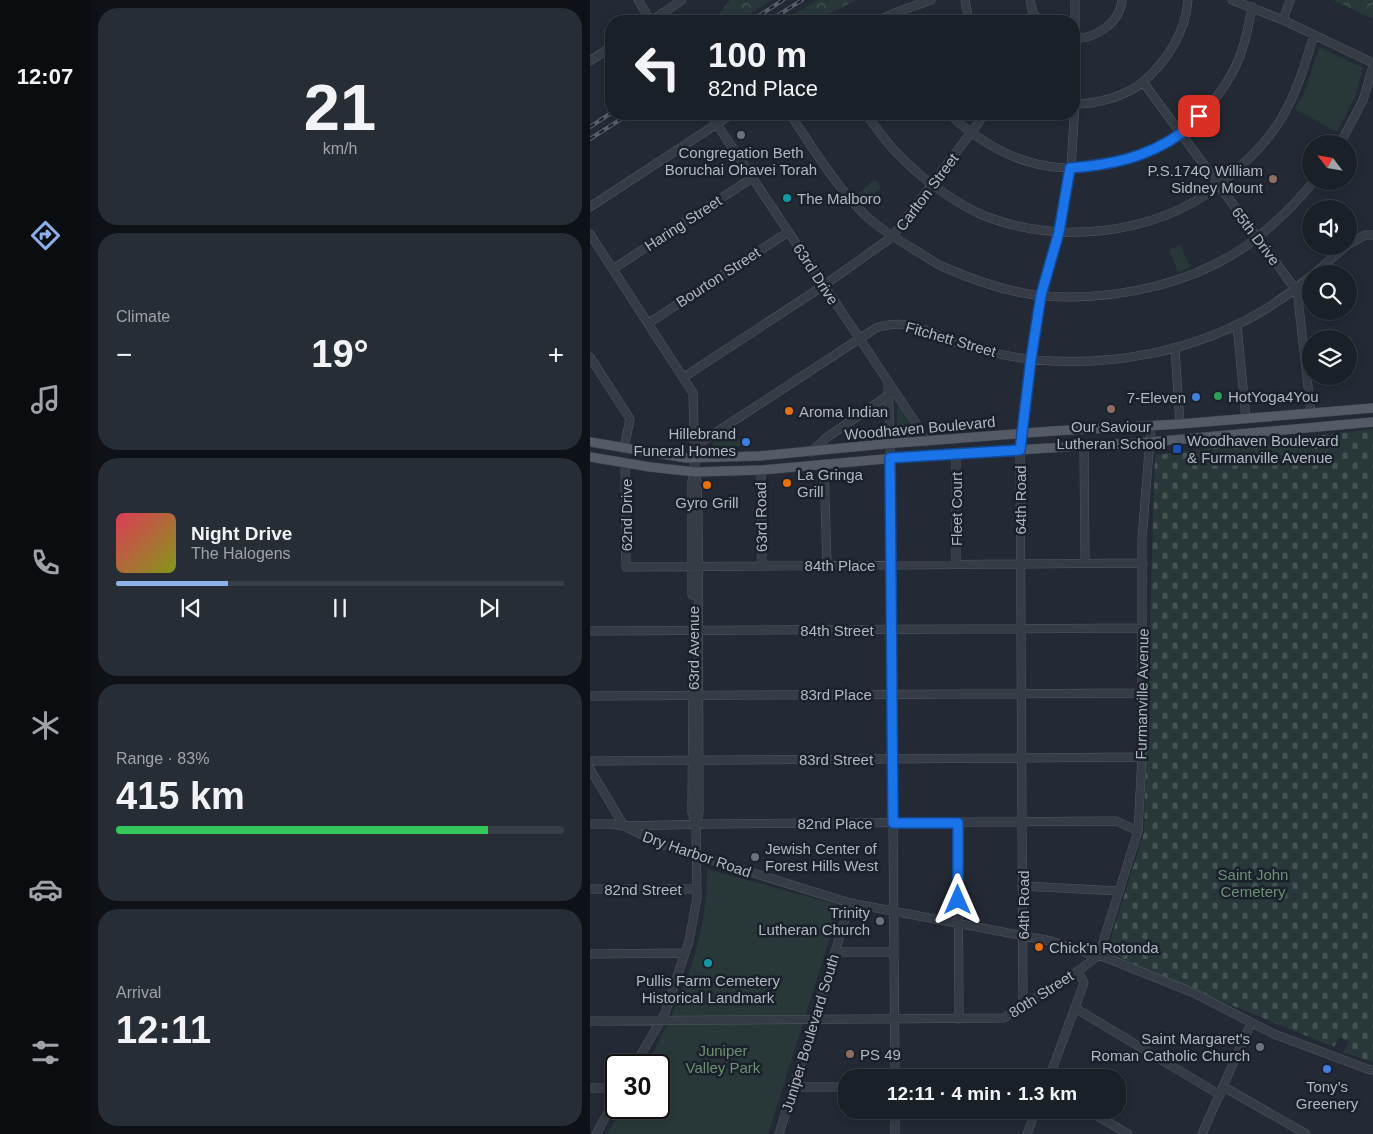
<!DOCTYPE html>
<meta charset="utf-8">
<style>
:root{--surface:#1a2028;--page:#272d34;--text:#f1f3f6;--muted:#9fa3a8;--line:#383e45;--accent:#8eb0ea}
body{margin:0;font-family:Helvetica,sans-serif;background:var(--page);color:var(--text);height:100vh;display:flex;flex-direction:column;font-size:19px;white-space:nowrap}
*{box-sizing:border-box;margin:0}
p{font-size:16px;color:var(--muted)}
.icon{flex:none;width:28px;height:28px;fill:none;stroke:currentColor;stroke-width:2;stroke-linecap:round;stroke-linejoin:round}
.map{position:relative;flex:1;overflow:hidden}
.details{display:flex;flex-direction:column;gap:8px;padding:8px;background:#0e1216;width:500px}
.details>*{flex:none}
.hud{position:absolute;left:15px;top:15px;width:475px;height:105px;border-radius:20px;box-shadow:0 2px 8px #0003,0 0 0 1px var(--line);background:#1a2028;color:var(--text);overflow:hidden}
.needle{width:32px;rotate:301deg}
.controls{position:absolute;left:712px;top:135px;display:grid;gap:10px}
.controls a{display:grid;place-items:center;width:55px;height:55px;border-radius:50%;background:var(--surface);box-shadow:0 2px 8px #0003,0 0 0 1px var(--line);font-size:25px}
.speed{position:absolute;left:15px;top:1054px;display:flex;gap:10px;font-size:25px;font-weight:700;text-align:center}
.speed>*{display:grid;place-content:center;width:65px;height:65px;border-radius:50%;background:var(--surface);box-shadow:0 2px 8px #0003,0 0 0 1px var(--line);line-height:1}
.speed .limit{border:2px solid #111;border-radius:8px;background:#fff;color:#111}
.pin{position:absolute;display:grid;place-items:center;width:42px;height:42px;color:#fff;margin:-21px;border-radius:10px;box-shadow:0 2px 8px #0006}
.me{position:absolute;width:55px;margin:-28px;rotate:0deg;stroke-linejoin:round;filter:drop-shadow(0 0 4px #0008)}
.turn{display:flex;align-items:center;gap:18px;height:105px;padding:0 20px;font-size:22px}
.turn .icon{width:65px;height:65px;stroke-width:2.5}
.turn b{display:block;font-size:35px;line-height:42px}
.big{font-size:38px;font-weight:700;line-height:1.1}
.details .tile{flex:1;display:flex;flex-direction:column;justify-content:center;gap:8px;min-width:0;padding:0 18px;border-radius:20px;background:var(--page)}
.details .dial{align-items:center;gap:0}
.dial b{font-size:65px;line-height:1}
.song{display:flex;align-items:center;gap:15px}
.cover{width:60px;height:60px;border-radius:8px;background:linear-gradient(135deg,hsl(350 70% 55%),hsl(70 70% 35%))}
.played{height:5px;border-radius:2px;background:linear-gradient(90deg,var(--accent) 25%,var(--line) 25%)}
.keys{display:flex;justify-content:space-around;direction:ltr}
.heat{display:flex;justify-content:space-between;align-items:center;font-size:28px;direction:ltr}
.charge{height:8px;border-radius:4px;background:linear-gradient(90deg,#34c759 83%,var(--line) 0)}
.trip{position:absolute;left:248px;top:1069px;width:288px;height:50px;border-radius:20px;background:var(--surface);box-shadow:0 2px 8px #0003,0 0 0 1px var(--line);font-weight:700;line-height:50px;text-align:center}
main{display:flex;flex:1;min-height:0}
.dock{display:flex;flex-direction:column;width:90px;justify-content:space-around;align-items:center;background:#0a0d10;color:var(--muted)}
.dock .icon{width:35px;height:35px}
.dock .selected{color:var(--accent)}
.dock b{font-size:22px;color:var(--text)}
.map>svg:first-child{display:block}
</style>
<main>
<nav class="dock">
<b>12:07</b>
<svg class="icon selected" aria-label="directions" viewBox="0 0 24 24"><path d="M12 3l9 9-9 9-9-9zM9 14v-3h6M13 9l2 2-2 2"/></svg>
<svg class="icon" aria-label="music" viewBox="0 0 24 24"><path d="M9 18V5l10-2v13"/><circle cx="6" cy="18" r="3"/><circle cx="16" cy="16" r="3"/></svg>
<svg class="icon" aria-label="phone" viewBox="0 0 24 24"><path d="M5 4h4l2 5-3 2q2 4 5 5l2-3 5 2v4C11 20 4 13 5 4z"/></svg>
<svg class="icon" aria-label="climate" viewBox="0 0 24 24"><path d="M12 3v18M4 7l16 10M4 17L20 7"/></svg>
<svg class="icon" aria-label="car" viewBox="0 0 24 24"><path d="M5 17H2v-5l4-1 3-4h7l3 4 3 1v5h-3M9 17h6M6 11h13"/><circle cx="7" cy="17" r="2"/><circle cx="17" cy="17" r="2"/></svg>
<svg class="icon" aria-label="filters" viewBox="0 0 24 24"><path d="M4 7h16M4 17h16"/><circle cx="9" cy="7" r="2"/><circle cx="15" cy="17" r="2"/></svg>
</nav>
<section class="details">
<div class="tile dial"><b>21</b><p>km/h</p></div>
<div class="tile"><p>Climate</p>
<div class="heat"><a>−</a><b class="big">19°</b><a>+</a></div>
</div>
<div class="tile">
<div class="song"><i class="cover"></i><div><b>Night Drive</b><p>The Halogens</p></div></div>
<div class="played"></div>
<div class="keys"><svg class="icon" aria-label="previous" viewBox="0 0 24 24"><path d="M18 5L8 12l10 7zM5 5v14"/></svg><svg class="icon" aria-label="pause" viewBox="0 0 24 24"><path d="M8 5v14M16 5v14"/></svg><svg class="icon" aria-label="next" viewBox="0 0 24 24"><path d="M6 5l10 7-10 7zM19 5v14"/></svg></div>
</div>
<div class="tile"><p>Range · 83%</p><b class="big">415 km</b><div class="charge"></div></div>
<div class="tile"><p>Arrival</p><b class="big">12:11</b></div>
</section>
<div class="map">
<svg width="783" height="1134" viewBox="0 0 783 1134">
<defs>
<pattern id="forest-crowns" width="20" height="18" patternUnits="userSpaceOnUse" patternTransform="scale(1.25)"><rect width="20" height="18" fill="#283838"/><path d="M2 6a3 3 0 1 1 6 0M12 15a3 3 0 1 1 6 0" fill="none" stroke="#455353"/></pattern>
<pattern id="cemetery-stones" width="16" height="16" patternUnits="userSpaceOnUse" patternTransform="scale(1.25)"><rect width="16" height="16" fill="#283838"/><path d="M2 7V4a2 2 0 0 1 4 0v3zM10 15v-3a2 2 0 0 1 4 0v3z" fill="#455353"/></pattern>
</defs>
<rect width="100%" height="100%" fill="#232a35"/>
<path fill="#283838" d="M729 47 773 68 766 94 747 132 705 109 715 91Z
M285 179 291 187 274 205 266 196Z
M590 245 600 267 588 272 579 250Z
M307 404 323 430 322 431H307Z
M143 430 153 446 123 447V442Z
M117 869 248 905 249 909 178 1134H17L32 1108H69V1065H56C90 1005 118 939 117 869Z"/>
<path fill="url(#forest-crowns)" d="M140 0H182L149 21H124Z
M227 0H266L224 21H195Z
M743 0H783V19Z"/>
<path fill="url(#cemetery-stones)" d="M783 429V1062L753 1052 759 1042 750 1037 744 1047 516 954 554 832 565 455Z"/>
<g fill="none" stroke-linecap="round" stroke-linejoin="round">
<defs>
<path id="minor" d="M48 0 61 21 92 0
M375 0 379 21
M440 0 443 13 450 21
M642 0 693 20 783 63
M310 11 312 21
M693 20 700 0
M287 21 310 11 341 0
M484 39C506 38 530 23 532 0
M0 61 21 47
M553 82 706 290 708 298 721 413
M484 104C506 104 535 97 553 82 576 62 596 32 598 0
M120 114 331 431 336 442
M200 114C223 148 245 185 274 214 291 230 310 241 330 253 338 258 347 265 356 268 386 281 421 293 454 296 527 301 609 284 668 237 689 220 707 202 724 181
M276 114C285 126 294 139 304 150 326 174 359 199 388 213 464 246 564 236 629 185 637 179 644 172 652 165 666 152 681 136 691 119 707 93 715 64 724 35
M359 114C382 135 408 153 439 162 516 184 603 144 641 75 653 54 658 30 662 7
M750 144 773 100 783 66
M0 207 142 114
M0 234 103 393 105 472 107 482 108 507 109 812 106 824 107 898 99 941 75 1013 45 1065
M759 244 775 235H783
M23 269 162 178
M724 274 756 246
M59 323 198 232
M647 325 656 419
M585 348 590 424
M0 357 40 419 34 448
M94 377 233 286 302 237 395 114
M298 384 300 431 305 1078
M105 446 286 328C321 315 346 338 379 347 496 380 628 356 721 276
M494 446 495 563
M221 452 236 438 300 394
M366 453V564
M35 463 36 567 553 563
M234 464 237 565
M171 470 172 565
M102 595V481L103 477
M0 631 553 628
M103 666 102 812 105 822
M0 696 553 693
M0 761 552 757
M0 769 34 826 70 844 260 903 461 941 497 953 509 955 604 993 684 1034 783 1071
M368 823 369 1019
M0 824H21L34 826 118 824 526 821 548 831
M432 886 529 891
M0 889H107
M245 952H304
M0 954 95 953
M433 1006 430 449 441 359 451 295 469 232 481 168 485 104V0
M485 1008 630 1095
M0 1021 414 1018 488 971 509 955 548 831 552 757V539L561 427
M459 1078 494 983 488 971
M203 1087H256
M634 1087 716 1134
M0 1088H26
M305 1110V1134
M497 1110 538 1134
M6 1134 26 1098
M189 1134 260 903
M437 1134 446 1110
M612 1134 661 1023"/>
<path id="major" d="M0 442 96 458 169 456 294 444 463 431 590 424 783 408
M0 457 60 467 105 472 171 470 339 455 561 442 783 422"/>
</defs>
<use href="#minor" stroke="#515760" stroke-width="9"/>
<use href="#major" stroke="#3f454f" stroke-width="10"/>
<use href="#minor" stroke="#363c46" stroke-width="8"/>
<use href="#major" stroke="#545b66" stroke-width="9"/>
<defs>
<path id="rail" d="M161 21 193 0
M179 21 212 0
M0 127 21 113
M0 139 39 114"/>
</defs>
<use href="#rail" stroke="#58606c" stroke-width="4"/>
<use href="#rail" stroke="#1b212a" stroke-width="2" stroke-dasharray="5.5" stroke-linecap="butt"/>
</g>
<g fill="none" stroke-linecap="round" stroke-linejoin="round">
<defs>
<path id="route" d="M368 900V823H303L300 458 430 450 441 359 451 295 469 232 480 168C520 165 556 158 590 134 597 129 603 122 609 116"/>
</defs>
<use href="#route" stroke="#114b97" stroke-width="12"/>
<use href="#route" stroke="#1a73e8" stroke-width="9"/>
</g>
<g fill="#6b7280" stroke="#1b212a" stroke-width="2">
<circle cx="151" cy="135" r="5"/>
<circle cx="165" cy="857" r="5"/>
<circle cx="290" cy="921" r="5"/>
<circle cx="670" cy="1047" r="5"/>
</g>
<g fill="#8d6e63" stroke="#1b212a" stroke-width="2">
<circle cx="683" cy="179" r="5"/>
<circle cx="521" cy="409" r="5"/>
<circle cx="260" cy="1054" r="5"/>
</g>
<g fill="#0f9aa8" stroke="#1b212a" stroke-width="2">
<circle cx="197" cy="198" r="5"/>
<circle cx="118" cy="963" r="5"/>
</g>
<circle fill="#2e9e5b" stroke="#1b212a" stroke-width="2" cx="628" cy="396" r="5"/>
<g fill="#3f7fe0" stroke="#1b212a" stroke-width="2">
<circle cx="606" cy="397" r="5"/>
<circle cx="156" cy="442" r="5"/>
<circle cx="737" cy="1069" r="5"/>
</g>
<g fill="#e8710a" stroke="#1b212a" stroke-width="2">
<circle cx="199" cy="411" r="5"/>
<circle cx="197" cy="483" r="5"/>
<circle cx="117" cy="485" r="5"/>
<circle cx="449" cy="947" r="5"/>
</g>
<rect fill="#1a4fb4" stroke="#1b212a" stroke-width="2" x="582" y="444" width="10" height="10" rx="2.5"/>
<g text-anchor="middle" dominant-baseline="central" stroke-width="5" stroke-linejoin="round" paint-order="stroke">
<g font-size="15" fill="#b1b7c2" stroke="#1b212a" text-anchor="start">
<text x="151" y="152" text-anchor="middle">Congregation Beth<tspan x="151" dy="17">Boruchai Ohavei Torah</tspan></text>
<text x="673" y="170" text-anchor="end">P.S.174Q William<tspan x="673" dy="17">Sidney Mount</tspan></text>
<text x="207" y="198">The Malboro</text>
<text x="638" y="396">HotYoga4You</text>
<text x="596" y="397" text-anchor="end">7-Eleven</text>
<text x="209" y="411">Aroma Indian</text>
<text x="521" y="426" text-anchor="middle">Our Saviour<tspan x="521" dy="17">Lutheran School</tspan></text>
<text x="146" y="433" text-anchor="end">Hillebrand<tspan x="146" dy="17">Funeral Homes</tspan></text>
<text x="597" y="440">Woodhaven Boulevard<tspan x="597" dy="17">&amp; Furmanville Avenue</tspan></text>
<text x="207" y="474">La Gringa<tspan x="207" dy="17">Grill</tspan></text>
<text x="117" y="502" text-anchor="middle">Gyro Grill</text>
<text x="175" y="848">Jewish Center of<tspan x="175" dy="17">Forest Hills West</tspan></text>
<text x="280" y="912" text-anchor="end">Trinity<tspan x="280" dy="17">Lutheran Church</tspan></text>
<text x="459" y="947">Chick'n Rotonda</text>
<text x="118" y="980" text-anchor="middle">Pullis Farm Cemetery<tspan x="118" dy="17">Historical Landmark</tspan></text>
<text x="660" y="1038" text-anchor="end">Saint Margaret's<tspan x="660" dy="17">Roman Catholic Church</tspan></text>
<text x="270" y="1054">PS 49</text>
<text x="737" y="1086" text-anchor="middle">Tony’s<tspan x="737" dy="17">Greenery</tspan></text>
</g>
<g font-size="15" fill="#b1b7c2" stroke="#1b212a">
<text transform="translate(337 192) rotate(-53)">Carlton Street</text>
<text transform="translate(93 223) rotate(-33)">Haring Street</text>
<text transform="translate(666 236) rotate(53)">65th Drive</text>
<text transform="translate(226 274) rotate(57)">63rd Drive</text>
<text transform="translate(128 277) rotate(-33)">Bourton Street</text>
<text transform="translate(361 339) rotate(16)">Fitchett Street</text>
<text transform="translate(330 428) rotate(-5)">Woodhaven Boulevard</text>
<text transform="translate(430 500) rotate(-90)">64th Road</text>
<text transform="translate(366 509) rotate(-90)">Fleet Court</text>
<text transform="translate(36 515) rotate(-90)">62nd Drive</text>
<text transform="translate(171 517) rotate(-91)">63rd Road</text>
<text x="250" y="565">84th Place</text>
<text x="247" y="630">84th Street</text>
<text transform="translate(103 648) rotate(-90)">63rd Avenue</text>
<text x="246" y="694">83rd Place</text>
<text transform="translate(552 694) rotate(-89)">Furmanville Avenue</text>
<text x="246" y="759">83rd Street</text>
<text x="245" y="823">82nd Place</text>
<text transform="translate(107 854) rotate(19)">Dry Harbor Road</text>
<text x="53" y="889">82nd Street</text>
<text transform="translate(433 905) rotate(-90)">64th Road</text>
<text transform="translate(451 994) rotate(-33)">80th Street</text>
<text transform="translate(220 1033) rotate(-73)">Juniper Boulevard South</text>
</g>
<g font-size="15" fill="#6b9074" stroke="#1b212a">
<text x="663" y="874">Saint John<tspan x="663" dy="17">Cemetery</tspan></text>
<text x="133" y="1050">Juniper<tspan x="133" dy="17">Valley Park</tspan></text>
</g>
</g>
</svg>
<div class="controls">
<a><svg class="needle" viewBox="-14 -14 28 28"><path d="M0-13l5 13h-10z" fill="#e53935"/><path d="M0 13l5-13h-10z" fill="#9fa3a8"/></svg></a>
<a><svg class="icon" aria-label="sound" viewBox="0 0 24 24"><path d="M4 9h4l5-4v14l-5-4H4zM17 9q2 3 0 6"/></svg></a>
<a><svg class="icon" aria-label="search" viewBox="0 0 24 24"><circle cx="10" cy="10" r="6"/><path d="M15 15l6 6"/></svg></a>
<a><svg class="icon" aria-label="layers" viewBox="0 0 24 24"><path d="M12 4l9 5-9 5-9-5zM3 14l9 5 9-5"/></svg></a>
</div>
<div class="speed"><div class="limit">30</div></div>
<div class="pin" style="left:609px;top:116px;background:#d93025"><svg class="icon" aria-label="arrive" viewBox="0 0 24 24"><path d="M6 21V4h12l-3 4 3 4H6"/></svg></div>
<svg class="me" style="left:368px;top:900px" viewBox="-20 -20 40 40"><path d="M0-17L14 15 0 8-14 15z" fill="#1a73e8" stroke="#fff" stroke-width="4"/></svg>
<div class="trip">12:11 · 4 min · 1.3 km</div>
<div class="hud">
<div class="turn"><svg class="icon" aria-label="left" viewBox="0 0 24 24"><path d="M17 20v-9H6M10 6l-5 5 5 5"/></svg><div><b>100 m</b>82nd Place</div></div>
</div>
</div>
</main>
